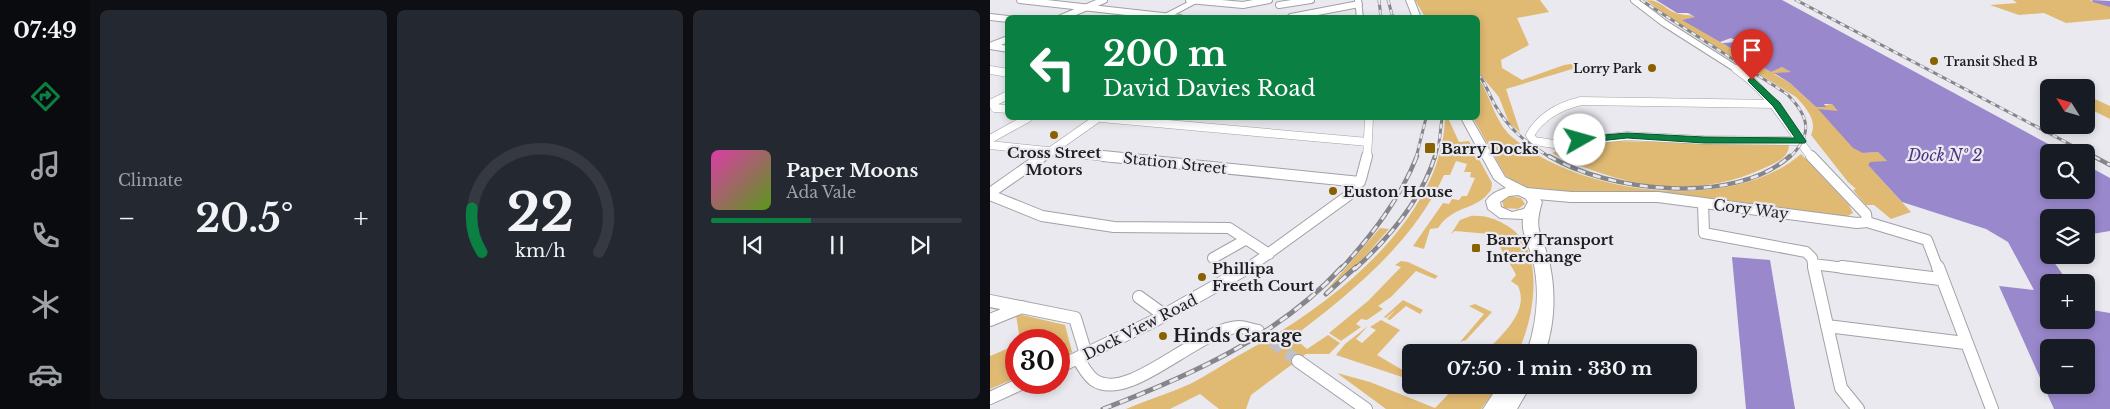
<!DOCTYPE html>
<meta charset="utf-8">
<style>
:root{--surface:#171b24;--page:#242831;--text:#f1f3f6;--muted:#9ea1a6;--line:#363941;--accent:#0b8043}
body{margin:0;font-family:"Libre Baskerville",serif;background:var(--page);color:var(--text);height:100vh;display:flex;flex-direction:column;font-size:19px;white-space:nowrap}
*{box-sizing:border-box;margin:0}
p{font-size:16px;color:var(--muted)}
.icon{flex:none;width:28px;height:28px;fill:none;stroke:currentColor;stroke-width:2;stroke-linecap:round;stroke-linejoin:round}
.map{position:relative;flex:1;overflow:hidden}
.details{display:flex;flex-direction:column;gap:10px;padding:10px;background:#0d0f14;width:900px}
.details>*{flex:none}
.guide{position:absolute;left:15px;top:15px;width:475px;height:105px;border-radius:8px;box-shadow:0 2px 8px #0003;background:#0b8043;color:#fff;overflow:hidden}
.needle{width:32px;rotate:307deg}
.tools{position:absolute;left:1050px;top:79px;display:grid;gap:10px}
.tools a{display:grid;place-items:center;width:55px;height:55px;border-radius:8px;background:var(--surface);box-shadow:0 2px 8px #0003;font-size:25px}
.speed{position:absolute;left:15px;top:329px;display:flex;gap:10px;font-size:25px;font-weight:700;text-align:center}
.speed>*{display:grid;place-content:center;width:65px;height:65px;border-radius:50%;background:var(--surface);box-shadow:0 2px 8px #0003;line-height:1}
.speed .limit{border:8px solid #d22;background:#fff;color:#111}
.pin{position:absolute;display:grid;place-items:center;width:42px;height:42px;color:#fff;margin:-51px -21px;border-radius:50% 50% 50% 0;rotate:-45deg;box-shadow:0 0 5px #0007}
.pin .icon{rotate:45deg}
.me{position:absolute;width:55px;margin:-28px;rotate:83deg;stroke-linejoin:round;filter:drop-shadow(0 0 4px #0008)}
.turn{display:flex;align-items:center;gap:18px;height:105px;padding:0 15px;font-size:22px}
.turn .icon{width:65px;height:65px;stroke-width:2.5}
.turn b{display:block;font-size:35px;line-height:42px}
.big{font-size:38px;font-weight:700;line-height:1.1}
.details .card{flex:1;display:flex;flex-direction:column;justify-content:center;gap:8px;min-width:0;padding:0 18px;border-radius:8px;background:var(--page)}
.details .dial{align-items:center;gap:0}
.dial svg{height:130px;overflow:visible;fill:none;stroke:var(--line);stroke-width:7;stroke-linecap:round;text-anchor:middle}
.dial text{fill:var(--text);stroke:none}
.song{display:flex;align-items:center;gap:15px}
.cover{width:60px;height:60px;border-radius:8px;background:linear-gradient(135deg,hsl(320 70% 55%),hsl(90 70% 35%))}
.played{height:5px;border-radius:2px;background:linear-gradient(90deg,var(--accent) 40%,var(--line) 40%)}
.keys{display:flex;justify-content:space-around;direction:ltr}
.heat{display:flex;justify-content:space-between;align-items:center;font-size:28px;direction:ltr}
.details .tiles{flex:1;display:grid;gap:10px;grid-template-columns:repeat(3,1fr)}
.trip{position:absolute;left:412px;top:344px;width:295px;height:50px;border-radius:8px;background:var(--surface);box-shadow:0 2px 8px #0003;font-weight:700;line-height:50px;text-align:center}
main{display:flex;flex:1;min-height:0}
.menu{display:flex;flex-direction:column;width:90px;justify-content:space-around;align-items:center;background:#090b0e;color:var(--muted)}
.menu .icon{width:35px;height:35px}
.menu .current{color:var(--accent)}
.menu b{font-size:22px;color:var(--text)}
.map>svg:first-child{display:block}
</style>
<main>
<nav class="menu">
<b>07:49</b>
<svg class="icon current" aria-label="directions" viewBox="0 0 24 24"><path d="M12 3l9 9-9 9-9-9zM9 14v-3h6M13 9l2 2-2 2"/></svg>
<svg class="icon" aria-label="music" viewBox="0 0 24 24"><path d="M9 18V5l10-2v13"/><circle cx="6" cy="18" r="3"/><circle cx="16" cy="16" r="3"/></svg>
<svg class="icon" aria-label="phone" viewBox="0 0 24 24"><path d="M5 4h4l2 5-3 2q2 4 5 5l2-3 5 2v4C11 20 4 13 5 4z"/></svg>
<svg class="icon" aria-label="climate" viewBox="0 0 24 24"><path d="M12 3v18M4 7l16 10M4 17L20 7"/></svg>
<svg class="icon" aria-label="car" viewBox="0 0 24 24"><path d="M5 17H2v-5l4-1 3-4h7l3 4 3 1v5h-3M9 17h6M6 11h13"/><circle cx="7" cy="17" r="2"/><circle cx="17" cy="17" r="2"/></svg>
</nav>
<section class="details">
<div class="tiles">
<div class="card"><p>Climate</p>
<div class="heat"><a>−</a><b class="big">20.5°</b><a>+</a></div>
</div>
<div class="card dial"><svg viewBox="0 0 100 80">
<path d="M14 69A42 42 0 1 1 86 69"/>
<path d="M14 69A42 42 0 0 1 8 42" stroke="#0b8043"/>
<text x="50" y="56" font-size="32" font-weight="700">22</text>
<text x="50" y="72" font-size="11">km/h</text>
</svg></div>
<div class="card">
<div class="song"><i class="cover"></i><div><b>Paper Moons</b><p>Ada Vale</p></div></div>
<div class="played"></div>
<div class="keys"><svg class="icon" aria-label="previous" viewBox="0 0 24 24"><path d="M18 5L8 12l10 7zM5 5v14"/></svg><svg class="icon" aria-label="pause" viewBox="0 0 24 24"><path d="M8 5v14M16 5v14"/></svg><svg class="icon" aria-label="next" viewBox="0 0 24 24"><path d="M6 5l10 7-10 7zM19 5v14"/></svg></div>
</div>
</div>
</section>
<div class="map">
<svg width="1120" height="409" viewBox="0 0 1120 409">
<rect width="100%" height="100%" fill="#eae9ef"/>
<path fill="#e0ba73" d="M425 0H550L559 12 527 18 539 45 511 60 512 68 532 80 574 65 588 63 589 67 516 89 530 132 519 123 509 97 488 72V18L435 17Z
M656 0C673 0 676 12 690 14 697 16 699 14 706 17L693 20 781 72 792 67 802 72 784 74 800 83 826 107 842 104 849 111H840L873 153 888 152 898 162H880L878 165 921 212 901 219 884 205H876L863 190 866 189 858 182 821 135C828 120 815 107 806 97L680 18Z
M1023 0H1099L1120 6V19L1076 23 1054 13 1029 15 1000 5 1027 3Z
M488 78C501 96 504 121 522 137 589 195 740 215 811 154L859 205 863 213 854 218 647 192 543 191 523 182 515 175 483 118H488Z
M1096 95 1120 106V119L1096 107Z
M455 118H458L469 142 479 141 502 183 501 190C487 211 464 204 448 228L440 229 434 249 423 246 453 203 459 204 462 199 469 200 472 196H477L485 178 480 177 481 172H474L477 164 466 161 460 175H454C423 243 361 293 303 337L317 349 338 335 350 343 339 354H316L261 395 256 409H229L210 394 180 409H136C157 400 180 393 200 384 218 375 235 363 253 353 336 309 452 222 455 118Z
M625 141 799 145C799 159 783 164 772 169 703 201 628 186 562 153L585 146Z
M520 196 531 198 535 204 528 209 514 208 512 201Z
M481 216C493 215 504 218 514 224 557 245 545 317 528 352H496C511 335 540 312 528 286L521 281 526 275 524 271 508 244 511 235 465 231 461 234 470 220Z
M390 228 399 229 369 263 335 292Z
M411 261 418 262 448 276 445 279 426 271 401 297 388 306 393 309 377 320 371 319 366 324 371 327 351 341 339 333 378 301 411 267 405 265Z
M413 300 433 310 430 314 416 306 400 320 397 319 406 309 396 318 394 317Z
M485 304 502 312 476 340 470 342 494 314 479 306Z
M28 314 75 325 82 352 69 360V340H30L26 315Z
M391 320 410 330 387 355 421 375V380L346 355 355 344 378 326 366 339 372 343 386 330 380 327Z
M26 345V378L0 389V356Z
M347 373 380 382 445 408 467 385H509L491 409H396Z"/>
<path fill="#9a88cc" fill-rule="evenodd" d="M666 0H792L1073 152H1059V190H1096V165L1120 178V231L1096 235V218H1059V241L1056 247 1059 255 1078 282H1059V320H1096V309L1120 313V409H1064L1009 286 1044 290 1018 242 996 229 912 202 878 165 880 162 897 161 888 152 873 153 863 148 828 109 848 111 842 104H834L836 107H826L800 83 784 73 801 72 792 67 781 72 732 43 749 42 741 38 730 42 692 20 705 17 698 13H687ZM1059 348H1096V385H1059Z
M742 257 780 260 805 409H756Z"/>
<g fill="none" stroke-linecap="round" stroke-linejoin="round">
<path fill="#9a88cc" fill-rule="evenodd" d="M1102 0 1120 1V7L1103 2Z"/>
<path stroke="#c1c0c6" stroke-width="12" stroke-dasharray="12 6" stroke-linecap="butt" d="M268 331 308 361"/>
<defs>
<path id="street-far3" d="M30 0 190 18
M199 0 253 5 279 0
M368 0 370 18
M644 0 674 23 748 70
M289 5 321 0
M0 17 18 19
M301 17 369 4
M71 18 114 0
M0 46 18 39"/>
<path id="street-far2" d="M746 69C782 94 796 124 822 158
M0 70 18 73
M0 104 18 95
M786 104 591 101C570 106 551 116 540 135L544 141 564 144 637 136 714 140 812 141
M5 108 18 109
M111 118 378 142
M0 139 38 118
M0 145 125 158
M51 158 108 118
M377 158 379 118"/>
<path id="street-far1" d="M113 156 370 182
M821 156 876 214 877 222
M0 193 53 156
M536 193 581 197H668L867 223 877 222 937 240 948 269
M0 195 52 216 124 227 239 228 279 254
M713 203 714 233 816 252 822 258 824 269
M223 258 255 240
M823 264 863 269
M257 269 359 195 371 179 377 156"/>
<path id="street" d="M824 267 851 388 868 409
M852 267 950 279
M948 267 1002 409
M149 297 174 315
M0 301 85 318 96 354
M0 320 32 307
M837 326 975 343
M88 359C93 366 97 375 104 380 139 404 208 328 249 327 255 327 262 330 268 331
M308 361 376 409
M69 367 164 321 259 267
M0 398 35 382"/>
<path id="secondary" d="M202 0H212L178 18H167Z
M416 0H424L431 18H423Z
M0 43 18 46V52L0 49Z
M471 118H481L515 177 545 192 552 202C543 232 552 233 559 261 566 290 565 324 555 352H537C547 323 550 290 543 260 540 247 531 234 533 219L510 218 498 209 496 201C501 193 508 191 516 188L504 179ZM528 195 535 198 538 202 534 209 522 212 511 207 510 202 519 196Z
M509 385H541L527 409H493Z"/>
</defs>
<use href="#street-far3" stroke="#a2a1a6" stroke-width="8"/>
<use href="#street-far2" stroke="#a2a1a6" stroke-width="9"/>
<use href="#street-far1" stroke="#a2a1a6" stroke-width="12"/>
<use href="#street" stroke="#a2a1a6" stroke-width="14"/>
<use href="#secondary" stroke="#a2a1a6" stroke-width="2"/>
<use href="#street-far3" stroke="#fff" stroke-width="6"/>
<use href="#street-far2" stroke="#fff" stroke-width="8"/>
<use href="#street-far1" stroke="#fff" stroke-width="10"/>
<use href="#street" stroke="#fff" stroke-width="12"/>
<use href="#secondary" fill="#fff" fill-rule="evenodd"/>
<defs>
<path id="rail-far2" d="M389 0 391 18
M398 0 403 18
M651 0 797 94C819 116 824 134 799 158
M806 0 1106 158
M488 74C496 83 499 95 505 105 519 130 537 143 561 158
M426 158 436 118
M445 158 449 143 452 118"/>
<path id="rail-far1" d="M559 156C619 192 745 206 800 156
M1103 156 1120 165
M351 269C382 235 410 199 427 156
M365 269C399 238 431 201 445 156"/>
<path id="rail" d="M336 294 366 267
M113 409C199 376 288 337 352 267"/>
</defs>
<use href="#rail-far2" stroke="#86868a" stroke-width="3"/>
<use href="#rail-far1" stroke="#86868a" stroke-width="4.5"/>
<use href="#rail" stroke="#86868a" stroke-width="5"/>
<use href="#rail-far2" stroke="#eae9ef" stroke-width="2" stroke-dasharray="5" stroke-linecap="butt"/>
<use href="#rail-far1" stroke="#eae9ef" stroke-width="2.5" stroke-dasharray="8" stroke-linecap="butt"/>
<use href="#rail" stroke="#eae9ef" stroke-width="3" stroke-dasharray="9" stroke-linecap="butt"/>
</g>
<path fill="#0b8043" stroke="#07532c" d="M762 77 790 103 816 141 815 143H714L637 138 590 143 586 140 590 137 637 133 714 137 805 138 783 106 759 82 758 80Z"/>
<g fill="#886100" stroke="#eae9ef" stroke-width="2">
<circle cx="944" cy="61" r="5"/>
<circle cx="662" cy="68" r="5"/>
<circle cx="64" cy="135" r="5"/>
<rect x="434" y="142" width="12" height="12" rx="2.5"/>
<circle cx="343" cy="191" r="5"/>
<rect x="481" y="243" width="10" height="10" rx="2.5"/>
<circle cx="212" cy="277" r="5"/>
<circle cx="173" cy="336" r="5"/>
</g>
<g text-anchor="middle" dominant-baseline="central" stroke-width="4.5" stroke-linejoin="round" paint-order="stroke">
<g font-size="12" font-weight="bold" fill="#1e1e20" stroke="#eae9ef" text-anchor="start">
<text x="954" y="61">Transit Shed B</text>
<text x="652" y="68" text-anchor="end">Lorry Park</text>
</g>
<g font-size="15" font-weight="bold" fill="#1e1e20" stroke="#eae9ef" text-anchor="start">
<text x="451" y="148">Barry Docks</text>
<text x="64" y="152" text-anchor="middle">Cross Street<tspan x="64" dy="17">Motors</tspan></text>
<text x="353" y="191">Euston House</text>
<text x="496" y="239">Barry Transport<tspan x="496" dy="17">Interchange</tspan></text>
<text x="222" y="268">Phillipa<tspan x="222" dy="17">Freeth Court</tspan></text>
</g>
<g font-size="15" fill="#1e1e20" stroke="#eae9ef">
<text transform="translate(185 163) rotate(6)">Station Street</text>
<text transform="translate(761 209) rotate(7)">Cory Way</text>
<text transform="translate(150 327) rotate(-27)">Dock View Road</text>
</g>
<g font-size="16" font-style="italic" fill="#4e3384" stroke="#eae9ef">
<text x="955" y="155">Dock Nº 2</text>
</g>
<g font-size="18" font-weight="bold" fill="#1e1e20" stroke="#eae9ef" text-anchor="start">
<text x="183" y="336">Hinds Garage</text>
</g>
</g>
</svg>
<div class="tools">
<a><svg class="needle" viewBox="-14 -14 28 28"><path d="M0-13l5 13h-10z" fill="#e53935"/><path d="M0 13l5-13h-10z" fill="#9ea1a6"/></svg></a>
<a><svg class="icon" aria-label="search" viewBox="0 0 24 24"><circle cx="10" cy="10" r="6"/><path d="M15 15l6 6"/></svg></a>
<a><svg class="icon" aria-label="layers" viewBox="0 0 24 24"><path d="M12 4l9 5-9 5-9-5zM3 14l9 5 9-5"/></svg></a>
<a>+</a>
<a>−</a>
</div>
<div class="speed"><div class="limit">30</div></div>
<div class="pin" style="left:762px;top:80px;background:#d93025"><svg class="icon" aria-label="arrive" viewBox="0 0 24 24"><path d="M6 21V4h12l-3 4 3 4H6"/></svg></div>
<svg class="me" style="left:590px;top:140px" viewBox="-20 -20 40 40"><circle r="19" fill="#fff"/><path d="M0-13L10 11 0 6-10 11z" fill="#0b8043"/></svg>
<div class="trip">07:50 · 1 min · 330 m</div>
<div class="guide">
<div class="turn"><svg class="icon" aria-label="left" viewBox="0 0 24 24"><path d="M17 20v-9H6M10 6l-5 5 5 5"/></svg><div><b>200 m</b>David Davies Road</div></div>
</div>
</div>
</main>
